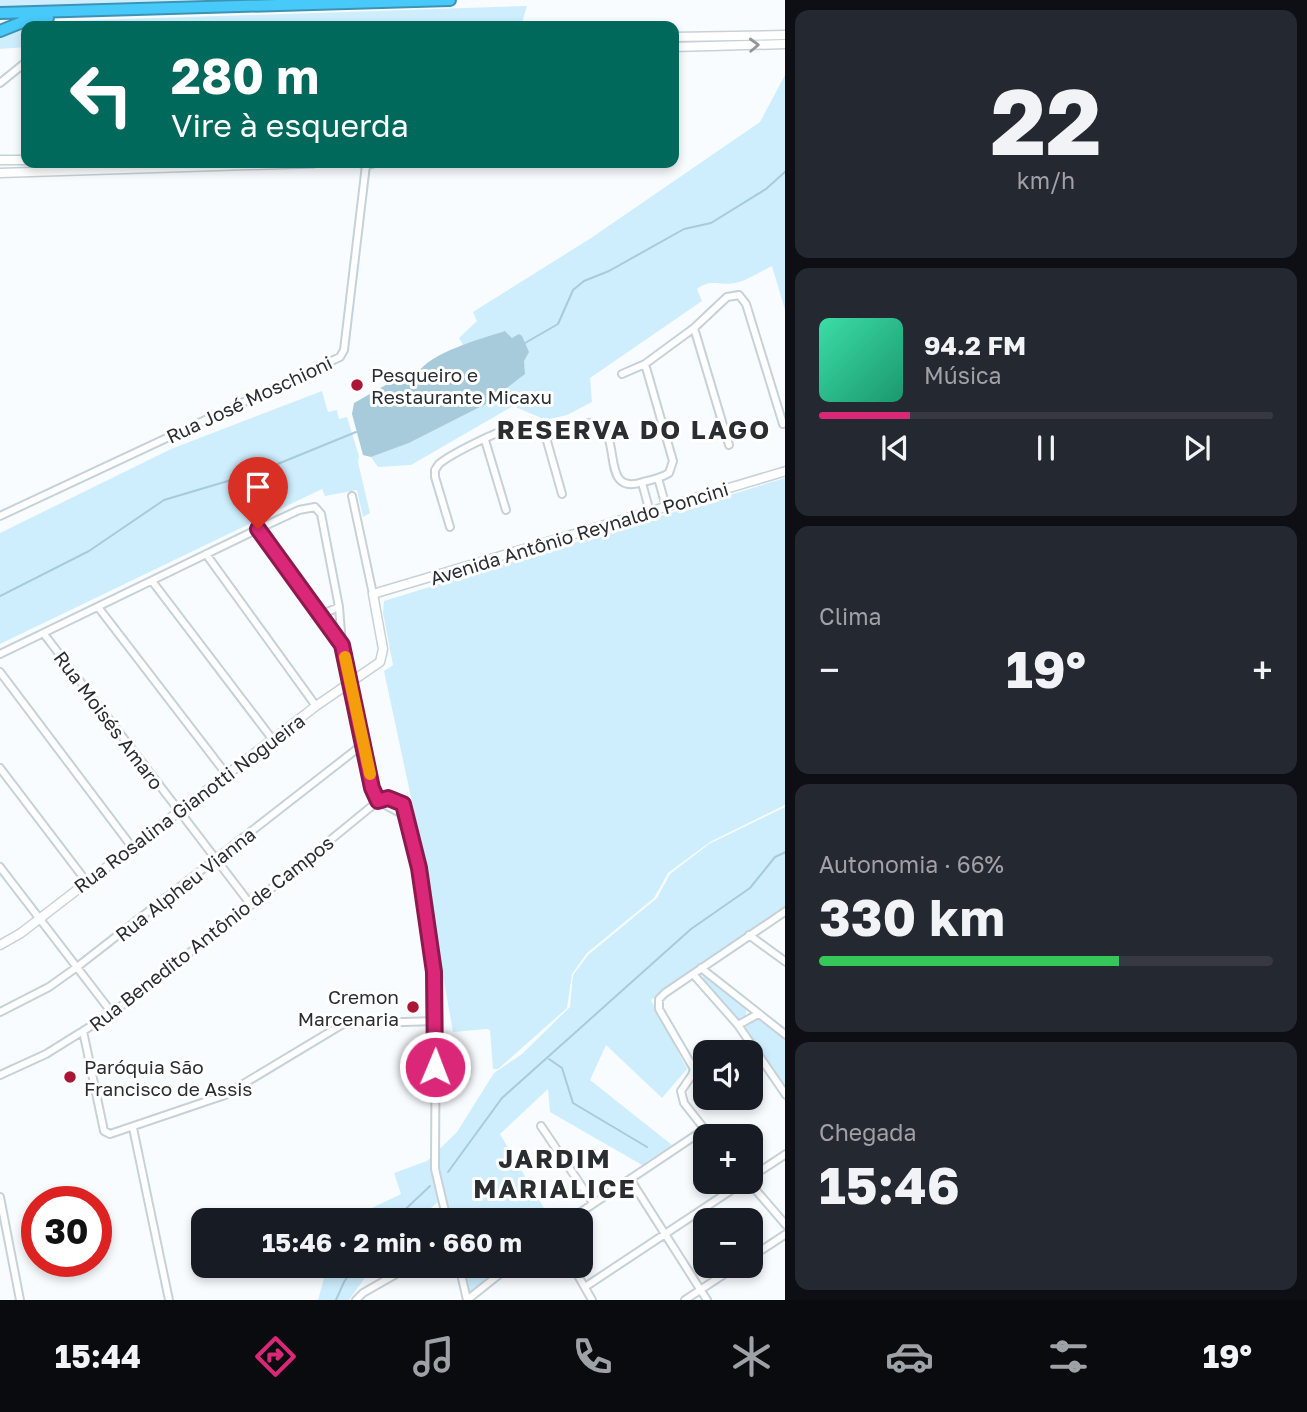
<!DOCTYPE html>
<html lang="pt">
<meta charset="utf-8">
<style>
:root{--surface:#171b24;--page:#242831;--text:#f1f3f6;--muted:#9ea1a6;--line:#363941;--accent:#db2777}
body{margin:0;font-family:"Golos Text",sans-serif;background:var(--page);color:var(--text);height:100vh;display:flex;flex-direction:column;font-size:26px;white-space:nowrap}
*{box-sizing:border-box;margin:0}
p{font-size:23px;color:var(--muted)}
.icon{flex:none;width:38px;height:38px;fill:none;stroke:currentColor;stroke-width:2;stroke-linecap:round;stroke-linejoin:round}
.map{position:relative;flex:1;overflow:hidden}
.sheet{display:flex;flex-direction:column;gap:10px;padding:10px;background:#0d0f14;width:522px}
.sheet>*{flex:none}
.banner{position:absolute;left:21px;top:21px;width:658px;height:147px;border-radius:14px;box-shadow:0 4px 10px #0003;background:#00695c;color:#fff;overflow:hidden}
.buttons{position:absolute;left:693px;top:1040px;display:grid;gap:14px}
.buttons a{display:grid;place-items:center;width:70px;height:70px;border-radius:14px;background:var(--surface);box-shadow:0 4px 10px #0003;font-size:35px}
.speed{position:absolute;left:21px;top:1186px;display:flex;gap:14px;font-size:35px;font-weight:700;text-align:center}
.speed>*{display:grid;place-content:center;width:91px;height:91px;border-radius:50%;background:var(--surface);box-shadow:0 4px 10px #0003;line-height:1}
.speed .limit{border:10px solid #d22;background:#fff;color:#111}
.pin{position:absolute;display:grid;place-items:center;width:60px;height:60px;color:#fff;margin:-72px -30px;border-radius:50% 50% 50% 0;rotate:-45deg;box-shadow:0 0 7px #0007}
.pin .icon{rotate:45deg}
.me{position:absolute;width:77px;margin:-38px;rotate:1deg;stroke-linejoin:round;filter:drop-shadow(0 0 5px #0008)}
.turn{display:flex;align-items:center;gap:24px;height:147px;padding:0 35px;font-size:32px}
.turn .icon{width:91px;height:91px;stroke-width:2.5}
.turn b{display:block;font-size:49px;line-height:60px}
.big{font-size:52px;font-weight:700;line-height:1.1}
.sheet .card{flex:1;display:flex;flex-direction:column;justify-content:center;gap:10px;min-width:0;padding:0 24px;border-radius:14px;background:var(--page)}
.sheet .dial{align-items:center;gap:0}
.dial b{font-size:91px;line-height:1}
.song{display:flex;align-items:center;gap:21px}
.cover{width:84px;height:84px;border-radius:10px;background:linear-gradient(135deg,hsl(160 70% 55%),hsl(160 70% 35%))}
.played{height:7px;border-radius:4px;background:linear-gradient(90deg,var(--accent) 20%,var(--line) 20%)}
.keys{display:flex;justify-content:space-around;direction:ltr}
.heat{display:flex;justify-content:space-between;align-items:center;font-size:38px;direction:ltr}
.charge{height:10px;border-radius:5px;background:linear-gradient(90deg,#34c759 66%,var(--line) 0)}
.trip{position:absolute;left:191px;top:1208px;width:402px;height:70px;border-radius:14px;background:var(--surface);box-shadow:0 4px 10px #0003;font-weight:700;line-height:70px;text-align:center}
.dock{display:flex;height:112px;justify-content:space-around;align-items:center;background:#090b0e;color:var(--muted)}
.dock .icon{width:49px;height:49px}
.dock .active{color:var(--accent)}
.dock b{font-size:32px;color:var(--text)}
main{display:flex;flex:1;min-height:0}
.map>svg:first-child{display:block}
</style>
<main>
<div class="map">
<svg width="786" height="1300" viewBox="0 0 786 1300">
<rect width="100%" height="100%" fill="#f8fcff"/>
<path fill="#ceeefd" d="M0 0H255L0 7Z
M527 6 521 26H26V47L0 49V35L35 22Z
M785 75V310L772 266C761 271 747 281 735 283 720 286 711 278 697 289L702 301 590 378 592 402 567 415 546 420 513 406 411 465 378 467 371 457 409 443 486 404 525 368 512 338 505 331 463 345 459 338 477 321 473 312 591 238 760 122Z
M322 391 328 412 337 410 339 419 347 417 359 456 358 462 370 513 363 517 357 490 325 496 322 489 0 644V533L171 449Z
M785 478V805L710 842 668 873 654 898 587 953 572 974 567 1008 498 1069H493L490 1030 487 1029 453 1032 413 807 384 671 393 665 383 613 384 601Z
M785 807V906L651 1000 687 1069 662 1098 606 1045 590 1080 672 1145 642 1165 550 1112 548 1089 500 1134 551 1220H452L448 1206 438 1202 417 1220H347L401 1194 394 1173 427 1161 457 1132 494 1073 522 1054 570 1007 573 975 588 955 657 898 670 874 709 844Z
M705 974 746 1009V1015L739 1019 735 1016 705 983 702 979Z
M758 1018 785 1037V1091L743 1025Z
M320 1265H374L349 1300H318L324 1278Z
M463 1265H504L505 1266 470 1294Z"/>
<path fill="#a7cbdb" d="M505 331 512 338 519 334 522 336 529 352 524 361 525 374 486 404 409 443 371 457 363 455 352 414 354 403 391 382 418 373C429 353 483 338 505 331Z"/>
<g fill="none" stroke-linecap="round" stroke-linejoin="round">
<path stroke="#a7cbdb" stroke-width="2" d="M525 343 558 324 573 290 584 281 609 271 684 229 711 223 766 189 786 171
M0 596 89 551 164 500 258 472 356 432
M549 1059 562 1068 573 1103 647 1147
M448 1172 502 1098 691 929 750 888 775 857 786 852
M394 1220 430 1186
M336 1300 344 1282 356 1265"/>
<defs>
<path id="minor" d="M0 83 26 62
M694 328 729 445
M622 374 645 364 694 328 727 297 739 295 746 304 783 424
M545 434 562 494
M485 440 506 510
M658 478 666 507
M642 483 650 512
M352 496 373 594
M0 516 340 357 344 350 366 165
M450 527 435 477V470L439 464C451 454 502 428 517 427 531 426 544 437 559 434 571 433 587 417 599 425 622 439 600 496 643 482 652 480 661 478 669 473L673 461 645 364
M258 529 341 643
M206 554 316 706
M152 581 273 740
M98 607 227 775
M322 614 339 607
M44 634 251 905
M0 654 258 529 299 510 315 507 321 514 339 607 342 645 372 788 378 801
M0 672 132 847
M0 768 86 881
M408 817 419 868 436 988 435 1169 447 1220
M0 867 112 1013
M749 935 786 962
M701 968 786 1035
M693 974 738 1025 786 1095
M0 1012 49 987 77 967 362 745
M738 1025 758 1014
M83 1031 104 1131 110 1134 225 1095 343 1024 435 1021
M0 1075 46 1054 112 1013 251 905 378 801 389 798 403 804 408 817 378 801
M541 1126 593 1203
M133 1128 169 1300
M710 1136 684 1103 681 1091 692 1075 694 1069 659 1009V999L665 993 786 911
M751 1177 786 1154
M630 1179 707 1300
M748 1181 786 1225
M0 1197 20 1300
M569 1220 705 1129
M751 1257 786 1234
M459 1265 467 1300
M572 1265 592 1300
M585 1287 745 1181
M356 1300 363 1293 412 1265
M467 1300 511 1265
M685 1300 738 1265"/>
<path id="tertiary" d="M674 37 786 35
M674 47 786 44
M0 160H26
M361 163 366 165 373 163
M0 173 314 163
M0 945 21 933 316 706 380 662 383 649 373 594 786 471"/>
<path id="motorway" d="M0 13 450 0
M0 31 25 21 48 18"/>
</defs>
<use href="#minor" stroke="#c6d2d8" stroke-width="10"/>
<use href="#tertiary" stroke="#c6d2d8" stroke-width="11"/>
<use href="#motorway" stroke="#3d93b4" stroke-width="14"/>
<use href="#minor" stroke="#fff" stroke-width="6"/>
<use href="#tertiary" stroke="#fff" stroke-width="8"/>
<use href="#motorway" stroke="#47c9fa" stroke-width="10"/>
</g>
<defs><path id="oneway-chevron" d="M-2-3.5L2.5 0L-2 3.5" fill="none" stroke-width="1.6" stroke-linecap="round" stroke-linejoin="round" transform="scale(1.75)"/></defs>
<use stroke="#949698" href="#oneway-chevron" transform="translate(754 45) rotate(-2)"/>
<g fill="none" stroke-linecap="round" stroke-linejoin="round">
<defs>
<path id="route" d="M258 529 342 645 372 788 378 801 388 798 403 804 419 868 434 972 435 1067"/>
</defs>
<use href="#route" stroke="#8e194d" stroke-width="18"/>
<use href="#route" stroke="#db2777" stroke-width="12"/>
<path stroke="#f59e0b" stroke-width="12" d="M345 657 370 774"/>
</g>
<g fill="#ab1636" stroke="#fff" stroke-width="2.5">
<circle cx="357" cy="385" r="7"/>
<circle cx="413" cy="1007" r="7"/>
<circle cx="70" cy="1077" r="7"/>
</g>
<g text-anchor="middle" dominant-baseline="central" stroke-width="6" stroke-linejoin="round" paint-order="stroke">
<g font-size="19" fill="#2a2e31" stroke="#fff" text-anchor="start">
<text x="371" y="374">Pesqueiro e<tspan x="371" dy="22">Restaurante Micaxu</tspan></text>
<text x="399" y="996" text-anchor="end">Cremon<tspan x="399" dy="22">Marcenaria</tspan></text>
<text x="84" y="1066">Paróquia São<tspan x="84" dy="22">Francisco de Assis</tspan></text>
</g>
<g font-size="19" fill="#2a2e31" stroke="#fff">
<text transform="translate(249 399) rotate(-25)">Rua José Moschioni</text>
<text transform="translate(579 533) rotate(-17)">Avenida Antônio Reynaldo Poncini</text>
<text transform="translate(109 720) rotate(53)">Rua Moisés Amaro</text>
<text transform="translate(189 803) rotate(-37)">Rua Rosalina Gianotti Nogueira</text>
<text transform="translate(185 884) rotate(-38)">Rua Alpheu Vianna</text>
<text transform="translate(211 933) rotate(-38)">Rua Benedito Antônio de Campos</text>
</g>
<g font-size="26" font-weight="bold" letter-spacing="2" fill="#2a2e31" stroke="#fff">
<text x="634" y="429">RESERVA DO LAGO</text>
<text x="555" y="1158">JARDIM<tspan x="555" dy="30">MARIALICE</tspan></text>
</g>
</g>
</svg>
<div class="buttons">
<a><svg class="icon" aria-label="sound" viewBox="0 0 24 24"><path d="M4 9h4l5-4v14l-5-4H4zM17 9q2 3 0 6"/></svg></a>
<a>+</a>
<a>−</a>
</div>
<div class="speed"><div class="limit">30</div></div>
<div class="pin" style="left:258px;top:529px;background:#d93025"><svg class="icon" aria-label="arrive" viewBox="0 0 24 24"><path d="M6 21V4h12l-3 4 3 4H6"/></svg></div>
<svg class="me" style="left:435px;top:1067px" viewBox="-20 -20 40 40"><circle r="17" fill="#db2777" stroke="#fff" stroke-width="3"/><path d="M0-11L8 9 0 5-8 9z" fill="#fff"/></svg>
<div class="trip">15:46 · 2 min · 660 m</div>
<div class="banner">
<div class="turn"><svg class="icon" aria-label="left" viewBox="0 0 24 24"><path d="M17 20v-9H6M10 6l-5 5 5 5"/></svg><div><b>280 m</b>Vire à esquerda</div></div>
</div>
</div>
<section class="sheet">
<div class="card dial"><b>22</b><p>km/h</p></div>
<div class="card">
<div class="song"><i class="cover"></i><div><b>94.2 FM</b><p>Música</p></div></div>
<div class="played"></div>
<div class="keys"><svg class="icon" aria-label="previous" viewBox="0 0 24 24"><path d="M18 5L8 12l10 7zM5 5v14"/></svg><svg class="icon" aria-label="pause" viewBox="0 0 24 24"><path d="M8 5v14M16 5v14"/></svg><svg class="icon" aria-label="next" viewBox="0 0 24 24"><path d="M6 5l10 7-10 7zM19 5v14"/></svg></div>
</div>
<div class="card"><p>Clima</p>
<div class="heat"><a>−</a><b class="big">19°</b><a>+</a></div>
</div>
<div class="card"><p>Autonomia · 66%</p><b class="big">330 km</b><div class="charge"></div></div>
<div class="card"><p>Chegada</p><b class="big">15:46</b></div>
</section>
</main>
<nav class="dock">
<b>15:44</b>
<svg class="icon active" aria-label="directions" viewBox="0 0 24 24"><path d="M12 3l9 9-9 9-9-9zM9 14v-3h6M13 9l2 2-2 2"/></svg>
<svg class="icon" aria-label="music" viewBox="0 0 24 24"><path d="M9 18V5l10-2v13"/><circle cx="6" cy="18" r="3"/><circle cx="16" cy="16" r="3"/></svg>
<svg class="icon" aria-label="phone" viewBox="0 0 24 24"><path d="M5 4h4l2 5-3 2q2 4 5 5l2-3 5 2v4C11 20 4 13 5 4z"/></svg>
<svg class="icon" aria-label="climate" viewBox="0 0 24 24"><path d="M12 3v18M4 7l16 10M4 17L20 7"/></svg>
<svg class="icon" aria-label="car" viewBox="0 0 24 24"><path d="M5 17H2v-5l4-1 3-4h7l3 4 3 1v5h-3M9 17h6M6 11h13"/><circle cx="7" cy="17" r="2"/><circle cx="17" cy="17" r="2"/></svg>
<svg class="icon" aria-label="filters" viewBox="0 0 24 24"><path d="M4 7h16M4 17h16"/><circle cx="9" cy="7" r="2"/><circle cx="15" cy="17" r="2"/></svg>
<b>19°</b>
</nav>
